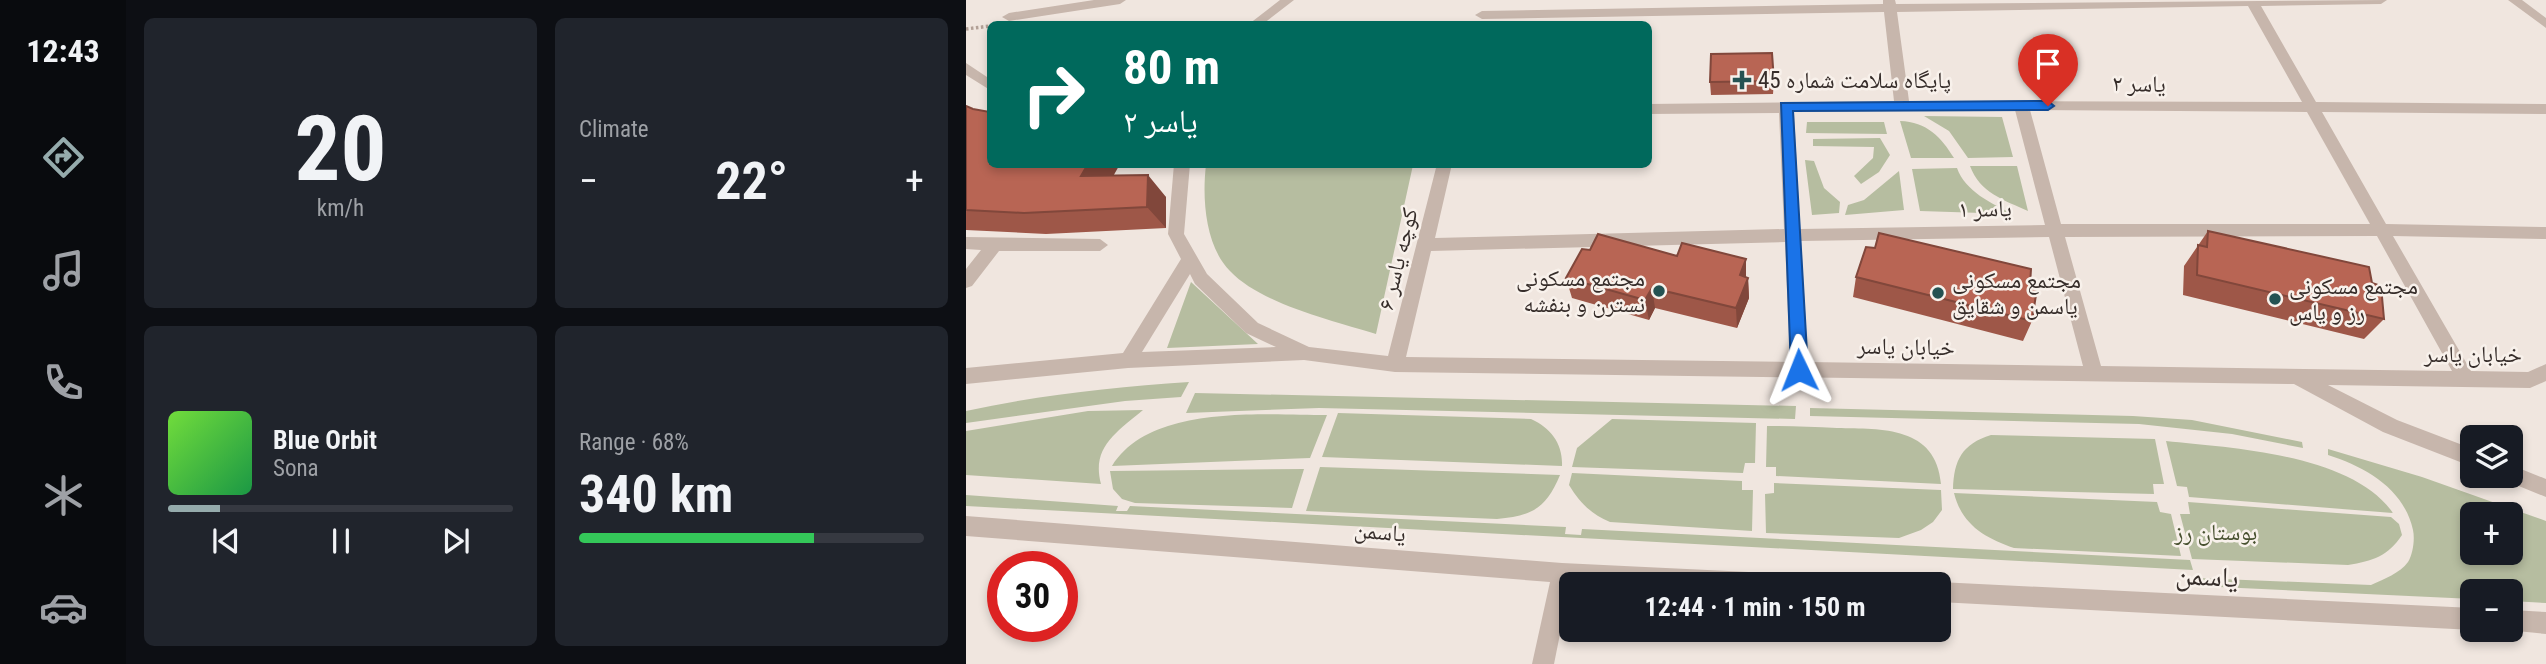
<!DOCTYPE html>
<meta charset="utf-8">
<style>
:root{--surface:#171b24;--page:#20242c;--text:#f1f3f6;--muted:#9ea1a6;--line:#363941;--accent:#95abac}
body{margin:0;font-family:"Roboto Condensed","Noto Naskh Arabic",sans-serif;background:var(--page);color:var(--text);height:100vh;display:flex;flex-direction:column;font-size:26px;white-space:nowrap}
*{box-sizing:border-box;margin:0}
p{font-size:23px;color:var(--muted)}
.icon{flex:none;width:38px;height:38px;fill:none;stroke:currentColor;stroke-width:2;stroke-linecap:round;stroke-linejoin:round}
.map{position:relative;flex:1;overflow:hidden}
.sheet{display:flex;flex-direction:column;gap:18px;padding:18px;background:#0d0f14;width:840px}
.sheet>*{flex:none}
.banner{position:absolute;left:21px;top:21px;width:665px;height:147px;border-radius:10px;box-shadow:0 4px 10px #0003;background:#00695c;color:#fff;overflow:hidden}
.tools{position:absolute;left:1494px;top:425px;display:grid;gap:14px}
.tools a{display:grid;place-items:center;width:63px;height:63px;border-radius:10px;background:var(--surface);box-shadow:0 4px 10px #0003;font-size:35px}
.speed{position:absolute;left:21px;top:551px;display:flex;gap:14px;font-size:35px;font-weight:700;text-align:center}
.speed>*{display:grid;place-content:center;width:91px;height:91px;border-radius:50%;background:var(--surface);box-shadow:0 4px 10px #0003;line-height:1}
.speed .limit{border:10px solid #d22;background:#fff;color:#111}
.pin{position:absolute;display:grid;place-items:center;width:60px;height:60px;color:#fff;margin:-72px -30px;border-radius:50% 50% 50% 0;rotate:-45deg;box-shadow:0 0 7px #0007}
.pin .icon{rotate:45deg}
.me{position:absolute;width:77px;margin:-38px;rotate:358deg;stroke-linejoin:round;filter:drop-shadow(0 0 5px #0008)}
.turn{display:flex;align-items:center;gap:24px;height:147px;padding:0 21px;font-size:32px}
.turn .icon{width:91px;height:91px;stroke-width:2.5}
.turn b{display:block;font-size:49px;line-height:60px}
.big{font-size:52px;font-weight:700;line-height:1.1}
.sheet .widget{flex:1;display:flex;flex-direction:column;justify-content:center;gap:10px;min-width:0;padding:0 24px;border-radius:10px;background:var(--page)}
.sheet .dial{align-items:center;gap:0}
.dial b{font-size:91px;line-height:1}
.song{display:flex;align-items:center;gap:21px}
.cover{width:84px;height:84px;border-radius:10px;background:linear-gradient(135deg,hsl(100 70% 55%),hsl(140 70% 35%))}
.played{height:7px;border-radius:4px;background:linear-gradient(90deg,var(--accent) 15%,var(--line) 15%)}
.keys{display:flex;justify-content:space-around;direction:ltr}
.heat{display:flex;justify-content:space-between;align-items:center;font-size:38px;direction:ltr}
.charge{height:10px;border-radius:5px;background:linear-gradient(90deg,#34c759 68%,var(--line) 0)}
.sheet .tiles{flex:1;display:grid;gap:18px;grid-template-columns:repeat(2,1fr)}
.trip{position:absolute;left:593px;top:572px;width:392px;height:70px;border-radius:10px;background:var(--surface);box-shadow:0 4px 10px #0003;font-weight:700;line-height:70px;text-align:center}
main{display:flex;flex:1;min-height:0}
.menu{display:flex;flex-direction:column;width:126px;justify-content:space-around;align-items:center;background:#090b0e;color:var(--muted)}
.menu .icon{width:49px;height:49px}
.menu .active{color:var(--accent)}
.menu b{font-size:32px;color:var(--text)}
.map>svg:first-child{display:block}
</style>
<main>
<nav class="menu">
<b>12:43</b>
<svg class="icon active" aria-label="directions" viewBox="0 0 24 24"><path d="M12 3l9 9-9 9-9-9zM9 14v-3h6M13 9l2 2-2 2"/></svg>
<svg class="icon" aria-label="music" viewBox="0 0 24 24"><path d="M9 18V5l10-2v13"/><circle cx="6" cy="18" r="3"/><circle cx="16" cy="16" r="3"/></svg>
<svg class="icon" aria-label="phone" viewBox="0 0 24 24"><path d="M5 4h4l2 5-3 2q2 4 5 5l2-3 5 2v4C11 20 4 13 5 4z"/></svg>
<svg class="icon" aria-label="climate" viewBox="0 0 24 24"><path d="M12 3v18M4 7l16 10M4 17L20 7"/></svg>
<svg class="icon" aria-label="car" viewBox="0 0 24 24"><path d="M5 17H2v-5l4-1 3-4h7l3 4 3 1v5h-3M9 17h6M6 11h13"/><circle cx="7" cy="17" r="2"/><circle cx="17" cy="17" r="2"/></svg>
</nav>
<section class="sheet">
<div class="tiles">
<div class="widget dial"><b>20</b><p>km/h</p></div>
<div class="widget"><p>Climate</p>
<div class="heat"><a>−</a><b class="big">22°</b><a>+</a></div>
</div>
<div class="widget">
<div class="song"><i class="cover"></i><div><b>Blue Orbit</b><p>Sona</p></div></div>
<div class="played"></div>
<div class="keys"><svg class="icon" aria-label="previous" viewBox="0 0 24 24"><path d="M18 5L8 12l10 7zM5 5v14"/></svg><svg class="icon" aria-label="pause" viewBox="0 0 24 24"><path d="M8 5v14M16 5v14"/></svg><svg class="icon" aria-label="next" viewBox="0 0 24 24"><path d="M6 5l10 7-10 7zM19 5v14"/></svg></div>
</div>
<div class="widget"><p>Range · 68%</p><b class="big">340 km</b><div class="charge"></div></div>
</div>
</section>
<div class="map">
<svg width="1580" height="664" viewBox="0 0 1580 664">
<rect width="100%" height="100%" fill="#f0e6df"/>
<path fill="#b6bda0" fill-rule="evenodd" d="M958 116 1036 117 1047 157 1002 158 983 131Z
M934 121C961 122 975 137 988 158H945Z
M841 122H918L921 134 840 133Z
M914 138 924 155 913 172 895 184 888 176 907 158 908 147 847 146V139Z
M839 160 848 161 858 188 874 202 873 213 846 215Z
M240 165H447L410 334C368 321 295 304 264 271 239 246 236 198 240 165Z
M1004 166H1051L1062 211C1038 200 1014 193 1004 166Z
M991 168C999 191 1026 204 1047 214L954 211 946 169Z
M933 171 938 210 879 215 882 205 898 200Z
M225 282 292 344 201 348Z
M223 382 215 397 159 401 0 423V411C74 395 148 387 223 382Z
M229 393 830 406 829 419 353 408 220 413Z
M844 408 1167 416 1226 420 1336 442 1337 448 1266 434 1173 424 844 416Z
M177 410C151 432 125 447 135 484L0 475V431L122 411Z
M372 413 565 419C585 428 597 444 596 466L356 457Z
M361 415 344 458 146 466C184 404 297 415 361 415Z
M646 419 790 423 789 463H779L777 473 606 467 611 448Z
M801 426C824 426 847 427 871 428 916 429 970 426 975 484L810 476V467H800Z
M1025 435 1189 439 1198 484H1187L1188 494 987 489C988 460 996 444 1025 435Z
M1200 441C1267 448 1386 454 1427 513L1223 497 1221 487 1211 486Z
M1362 449 1456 477 1580 521V603L1545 601V592H1507V599L1232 586 1231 578 1405 585C1418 579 1434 573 1442 562 1447 554 1449 539 1447 530 1438 489 1400 467 1362 455ZM1507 514H1545V553H1507Z
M354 467 594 475C580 509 565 516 531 519L340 511Z
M338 469 326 508 169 503 156 499 147 489 144 471Z
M606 473 776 481V490H787L786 531 644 522C625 514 614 503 603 485Z
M808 483 975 490 976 510 967 522 955 530 933 538 800 533 799 494 808 493Z
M988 493 1191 502 1194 512 1205 514 1215 556 1048 548C1019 538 996 525 988 493Z
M0 495 152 506 150 511H161L164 506 600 527 599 534 615 535 616 529 1224 560 1227 570 0 506Z
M1222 502 1425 517 1433 524 1436 535C1422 556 1407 561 1382 565L1226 559 1214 514H1224Z"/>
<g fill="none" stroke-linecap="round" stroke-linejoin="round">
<path stroke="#b2a096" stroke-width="3.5" stroke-dasharray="2.5 2.5" stroke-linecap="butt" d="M0 29 24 26"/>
<path fill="#c7b6ac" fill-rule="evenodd" d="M128 0H160L154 4 43 21 36 17 43 13Z
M314 0H328L297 24H283Z
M917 0H929L930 4 1421 0 1415 4 1295 6 1350 102 1580 104V114L1356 112 1420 224 1580 227V239L1427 236 1505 371 1562 372 1580 364V381L1564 388 1362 385 1431 420 1507 449V467L1417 432 1328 384 429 372 338 360 162 368 0 384V368L157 353 215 259 202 234 208 164H224L218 234 241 274 292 323 343 347 422 356 471 164H486L469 238 818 229 813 113 682 114V104L928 101 918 12 516 19 509 15 516 11 917 4ZM1282 6 1336 102 943 101 931 12ZM1049 110 1079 225 834 229 828 112ZM1064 110 1341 112 1404 224H1095ZM1411 236 1486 371 1135 366 1099 237ZM1083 237 1117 366 842 362 835 241ZM819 242 824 362 440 357 465 251ZM224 274 229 284 280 333 310 347 176 352Z
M1542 0H1556L1580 18V28Z
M0 63 24 79V90L0 75Z
M0 237 134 239 142 245 134 251H33L6 286 0 288V269L15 250 0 249Z
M1545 465 1580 479V497L1538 480 1536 476H1545Z
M0 516 596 563 824 574 831 577 834 584H604L588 664H566L584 582 0 536Z
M973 582 1507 608V630L973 602V584H966Z
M1545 610 1580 612V634L1541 630H1545Z"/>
</g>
<path fill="#9e5748" d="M808 81 807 94 745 95 744 82Z
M0 106 147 176 200 197V228L80 234 0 230Z
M1242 231 1406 283 1418 319 1398 339 1217 295 1218 266Z
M780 259V277L782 278 783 298 771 328 689 308 683 320 606 298 600 278Z
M890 277 1064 285 1066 321 1057 341 887 297Z"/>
<path fill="#81473b" d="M122 164H154L135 198 115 176Z
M182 175 200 197V228L181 207Z
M780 259V280L774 275Z
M782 278 783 298 771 328 770 308Z
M686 288 689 308 683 320 679 300Z"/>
<path fill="#b86554" stroke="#81473b" stroke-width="2" d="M806 53 808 81 744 82 745 54Z
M0 106 7 109 24 112V164H122L115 176 182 175 181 207 58 213 0 210Z
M1242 231 1403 267 1406 283 1415 286 1418 319 1231 275 1232 245 1241 247Z
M913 233 1065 269 1064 285 1071 288 1066 321 890 277 900 247 909 248Z
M632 234 711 256 716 243 780 259 774 275 782 278 770 308 686 288 679 300 600 278 616 249 624 250Z"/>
<path fill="#1a73e8" stroke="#114b97" stroke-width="2" d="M1082 101 1088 106 1082 110 827 111 842 370 839 375H828L825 370 815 103Z"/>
<g fill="#245252" stroke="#f8f1eb" stroke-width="2.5">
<path d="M772.5 69.5h7v7h7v7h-7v7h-7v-7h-7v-7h7z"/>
<circle cx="693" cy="291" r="7"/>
<circle cx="972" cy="293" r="7"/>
<circle cx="1309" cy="299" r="7"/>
</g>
<g text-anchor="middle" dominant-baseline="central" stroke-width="5" stroke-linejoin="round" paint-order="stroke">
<g font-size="23" fill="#362d2a" stroke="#f8f1eb" text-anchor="start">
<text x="792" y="80">پایگاه سلامت شماره 45</text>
<text x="679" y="278" text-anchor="end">مجتمع مسکونی<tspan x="679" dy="26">نسترن و بنفشه</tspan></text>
<text x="986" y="280">مجتمع مسکونی<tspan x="986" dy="26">یاسمن و شقایق</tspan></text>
<text x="1323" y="286">مجتمع مسکونی<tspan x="1323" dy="26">رز و یاس</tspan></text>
</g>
<g font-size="23" fill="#362d2a" stroke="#f8f1eb">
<text transform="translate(1173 84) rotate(1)">یاسر ۲</text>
<text transform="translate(1019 209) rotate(-1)">یاسر ۱</text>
<text transform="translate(432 259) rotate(-76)">کوچه یاسر ۶</text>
<text transform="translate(940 347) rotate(1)">خیابان یاسر</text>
<text x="1507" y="354">خیابان یاسر</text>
<text transform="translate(414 532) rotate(5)">یاسمن</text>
</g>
<g font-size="23" fill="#485130" stroke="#f8f1eb">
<text x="1250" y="532">بوستان رز</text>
</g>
<g font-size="28" fill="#362d2a" stroke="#f8f1eb">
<text transform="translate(1241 576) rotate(3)">یاسمن</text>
</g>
</g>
</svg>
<div class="tools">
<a><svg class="icon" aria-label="layers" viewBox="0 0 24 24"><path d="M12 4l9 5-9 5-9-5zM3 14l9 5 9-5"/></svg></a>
<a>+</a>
<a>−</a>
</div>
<div class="speed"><div class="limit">30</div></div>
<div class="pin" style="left:1082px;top:106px;background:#d93025"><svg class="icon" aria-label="arrive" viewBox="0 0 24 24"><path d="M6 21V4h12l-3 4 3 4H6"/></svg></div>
<svg class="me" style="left:833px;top:370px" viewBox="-20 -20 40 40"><path d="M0-17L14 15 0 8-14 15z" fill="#1a73e8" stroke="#fff" stroke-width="4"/></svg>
<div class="trip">12:44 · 1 min · 150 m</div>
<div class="banner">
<div class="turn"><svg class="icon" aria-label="right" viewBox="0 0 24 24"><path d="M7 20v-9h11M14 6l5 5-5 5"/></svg><div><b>80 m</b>یاسر ۲</div></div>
</div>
</div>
</main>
